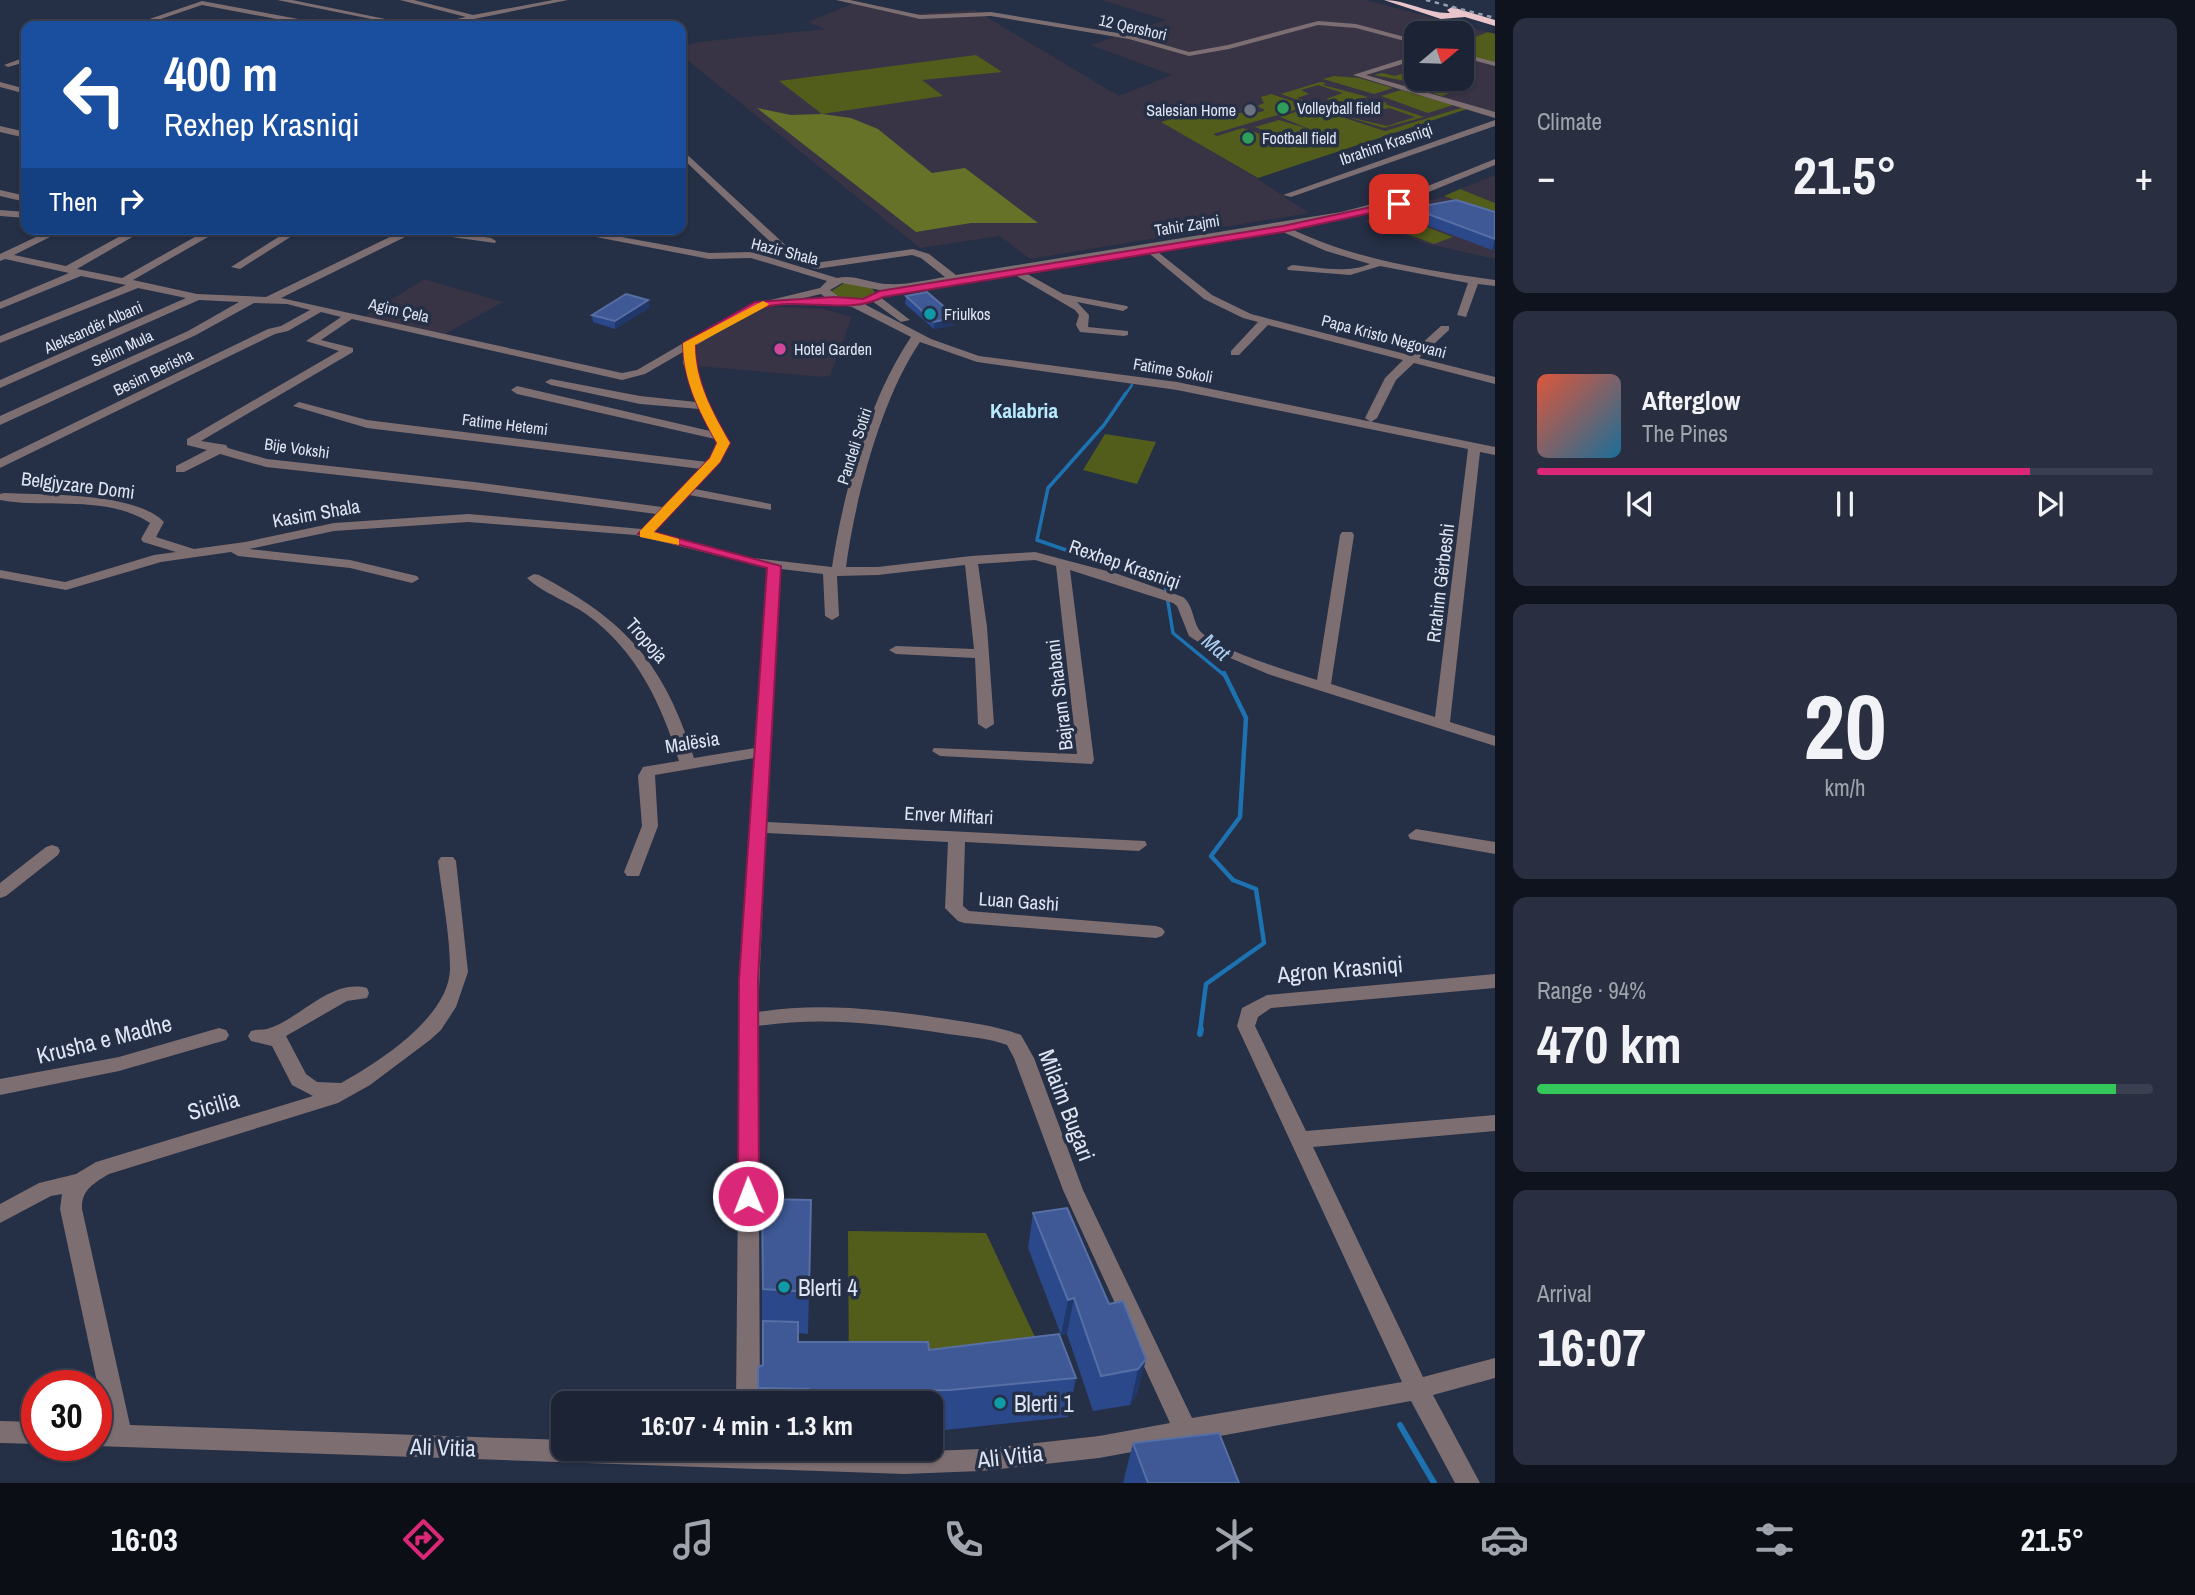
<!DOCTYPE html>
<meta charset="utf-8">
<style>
:root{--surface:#1c2334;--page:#292f40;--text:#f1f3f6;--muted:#a0a4ac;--line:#3a404f;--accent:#db2777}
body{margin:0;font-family:"Archivo Narrow",sans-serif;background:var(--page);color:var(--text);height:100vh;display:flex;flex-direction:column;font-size:26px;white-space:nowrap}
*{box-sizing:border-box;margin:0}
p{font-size:23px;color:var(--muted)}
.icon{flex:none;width:38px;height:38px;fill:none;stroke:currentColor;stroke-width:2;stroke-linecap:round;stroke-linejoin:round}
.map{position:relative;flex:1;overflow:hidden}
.sheet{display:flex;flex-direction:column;gap:18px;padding:18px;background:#0f131d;width:700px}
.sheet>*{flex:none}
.top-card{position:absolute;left:21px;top:21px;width:665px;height:214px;border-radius:14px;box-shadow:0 2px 5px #0004,0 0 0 2px var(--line);background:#1a4fa0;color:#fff;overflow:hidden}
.needle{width:46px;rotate:71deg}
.tools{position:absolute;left:1404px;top:21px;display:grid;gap:14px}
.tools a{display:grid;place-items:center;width:70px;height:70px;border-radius:14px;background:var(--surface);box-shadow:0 2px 5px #0004,0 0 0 2px var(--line);font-size:35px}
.speed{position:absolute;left:21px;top:1370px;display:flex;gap:14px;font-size:35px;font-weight:700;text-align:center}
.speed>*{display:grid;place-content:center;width:91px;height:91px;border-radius:50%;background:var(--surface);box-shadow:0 2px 5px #0004,0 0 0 2px var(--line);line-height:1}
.speed .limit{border:10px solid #d22;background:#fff;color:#111}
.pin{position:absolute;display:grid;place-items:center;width:60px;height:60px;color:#fff;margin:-30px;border-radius:14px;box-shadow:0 4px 10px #0006}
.me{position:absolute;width:77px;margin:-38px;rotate:359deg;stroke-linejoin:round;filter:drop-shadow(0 0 5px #0008)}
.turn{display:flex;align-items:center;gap:24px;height:147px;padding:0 28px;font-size:32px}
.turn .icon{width:91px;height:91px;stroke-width:2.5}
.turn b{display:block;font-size:49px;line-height:60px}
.then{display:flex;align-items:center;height:66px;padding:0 28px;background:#0003;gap:14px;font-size:26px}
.big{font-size:52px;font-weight:700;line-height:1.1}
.sheet .widget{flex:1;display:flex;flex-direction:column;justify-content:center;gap:10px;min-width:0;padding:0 24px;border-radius:14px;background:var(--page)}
.sheet .dial{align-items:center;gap:0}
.dial b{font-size:91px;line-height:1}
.song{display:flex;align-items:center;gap:21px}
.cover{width:84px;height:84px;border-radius:10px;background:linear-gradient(135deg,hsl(10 70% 55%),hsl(200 70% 35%))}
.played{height:7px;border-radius:4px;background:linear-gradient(90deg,var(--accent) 80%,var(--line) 80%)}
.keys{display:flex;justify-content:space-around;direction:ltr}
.heat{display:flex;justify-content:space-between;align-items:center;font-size:38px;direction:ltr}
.charge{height:10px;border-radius:5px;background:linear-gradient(90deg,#34c759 94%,var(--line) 0)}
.trip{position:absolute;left:551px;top:1391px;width:392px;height:70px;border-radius:14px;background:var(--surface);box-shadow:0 2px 5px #0004,0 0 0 2px var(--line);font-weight:700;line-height:70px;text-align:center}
.tab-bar{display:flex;height:112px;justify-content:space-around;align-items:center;background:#0b0e15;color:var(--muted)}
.tab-bar .icon{width:49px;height:49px}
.tab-bar .current{color:var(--accent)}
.tab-bar b{font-size:32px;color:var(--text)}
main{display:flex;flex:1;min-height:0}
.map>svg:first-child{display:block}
</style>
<main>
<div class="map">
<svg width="1495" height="1483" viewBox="0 0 1495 1483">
<rect width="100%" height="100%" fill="#252f45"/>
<path fill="#383445" d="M1102 0H1263L1257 2 1324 21 1297 23 1243 37 1268 50 1172 75 1090 45 1166 20Z
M854 3 914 14 975 10 1256 178 1309 213 1030 259 1000 236 920 248 681 55V47L699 42 825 29 808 22Z
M1495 175V203L1460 189Z
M764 306 824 309 852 317 830 375 824 377 697 366V345Z"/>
<path fill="#393445" d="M1263 0H1365L1438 19 1403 32 1440 20 1488 32 1461 42V33H1416V79H1461V55L1495 64V117L1465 108 1257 178 1119 96 1172 75 1267 50 1242 37 1297 23 1321 21 1255 2Z
M1445 196 1495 213V259L1424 243 1364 221Z
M424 279 503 302 445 334 364 317Z"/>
<path fill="#525d1b" d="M1488 32 1495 34V63L1461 54V42Z
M976 55 1002 72 922 80 943 96 822 114 779 81Z
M1413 70 1416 71V79L1459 80 1438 87 1452 92 1442 96 1412 86 1416 83 1374 75 1382 73 1395 76Z
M1334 76 1359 78 1393 88 1374 94 1323 79Z
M1320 82 1326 83 1323 85 1368 97 1345 102 1326 99 1343 93 1318 85 1301 90 1309 94 1297 98 1320 107H1317L1281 94Z
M1401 90 1453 105 1428 113 1381 96Z
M1271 94 1308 106 1213 134 1217 136 1243 128 1278 140 1283 138 1255 127 1279 120 1312 130 1280 117 1311 107 1385 131 1461 108 1467 109 1258 178 1161 122 1200 110 1213 114 1261 112 1265 110 1257 106 1264 103 1261 97Z
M1377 100 1387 103 1385 104 1424 117 1384 128 1344 116 1387 126 1415 117 1389 108 1371 113 1360 108Z
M1460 189 1495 203V214L1444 196Z
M1405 219 1453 237 1434 244 1386 226Z
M844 283 870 286 875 292C863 306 844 300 830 292Z
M1105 434 1156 442 1137 484 1083 470Z
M848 1231 986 1233 1052 1373 849 1382Z"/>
<path fill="#667227" d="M757 108 791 115 822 114 851 118 878 129 932 173 965 168 1038 223H971L916 232Z"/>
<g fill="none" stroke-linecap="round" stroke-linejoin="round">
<path stroke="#1d72b1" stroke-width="2.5" d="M1125 395 1132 385"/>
<path stroke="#1d72b1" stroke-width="3.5" d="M1126 393 1104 425 1048 488 1037 540 1165 584 1173 633 1224 675"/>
<path stroke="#1d72b1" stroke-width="4.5" d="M1200 1031 1206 984 1264 943 1256 889 1233 880 1211 856 1240 817 1246 718 1224 673"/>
<path stroke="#1d72b1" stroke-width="6" d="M1200 1034 1201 1029
M1400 1425 1434 1483"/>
<path fill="#7d6e71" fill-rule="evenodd" d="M277 0H292L420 26H406Z
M400 0H414L473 15 553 0H568L439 26H424L466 17Z
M836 0H850L920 15 991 12 1130 35 1189 52 1228 45 1318 21 1356 24 1416 40V44L1356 28 1318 25 1229 49 1189 56 1129 39 991 16 920 19Z
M202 1 325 24 329 26H314L202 5 140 26H129Z
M1461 53 1495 62V66L1461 57Z
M1416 55V60L1366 75 1495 112V118L1353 75Z
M26 57V62L8 67 4 65Z
M0 82 26 89V94L0 87Z
M1495 120V126L1291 197 1283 195Z
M0 126 26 132V138L0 132Z
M681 149 793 252 815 263 913 249 929 254 956 275 1341 212 1403 196 1495 159V165L1409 200 1341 218 1287 227C1353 259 1423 270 1495 280V286L1478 284 1466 317 1457 315 1468 283 1380 266 1350 275 1288 270 1287 268 1292 265C1317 267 1346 274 1370 264L1326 251 1276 229 1154 249 1212 295 1251 314 1409 355 1441 326H1449V330L1419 358 1495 377V384L1414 363 1396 380 1377 418 1371 422 1365 418 1385 378 1403 360 1268 325 1239 355H1231V351L1258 322 1243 318 1204 299 1145 250 1022 271 1063 294 1127 306 1128 308 1123 311 1077 302 1089 315 1088 327 1128 331V335L1124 336 1080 332 1076 325 1079 315 1075 310 1015 275 1014 272 903 290 885 291 842 283 830 290 842 299 866 301V305L931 339 979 356 1177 382 1495 447V455L1480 452 1450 722 1495 736V746L1268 674 1209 649 1189 636 1177 606 1173 603 1070 570 1094 760 1092 764 940 756 932 751 934 748 1077 754 1056 566 1035 560 978 564 987 627 994 724 986 729 978 724 975 658 896 654 889 650 896 646 974 649 965 565 878 575 837 576 839 616 832 620 825 616 823 574 781 569 767 822 1145 841 1147 845 1139 851 965 842 963 906 969 911 1156 926 1162 928 1165 932 1162 936 1156 938 964 923 958 921 945 908 948 842 766 833 758 1012C821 1002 884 1010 947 1019 972 1023 997 1026 1021 1035L1034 1058 1083 1190 1192 1418 1402 1382 1237 1026 1242 1008 1267 995 1495 974V988L1271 1008 1258 1017 1255 1026 1306 1131 1495 1115V1131L1313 1147 1423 1377 1495 1358V1378L1433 1395 1480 1483H1455L1411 1401 1099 1458 981 1471 904 1474 95 1446 96 1424H106L60 1209 62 1194 51 1196 0 1223V1204L39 1183 76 1174 96 1162 313 1096 292 1085 272 1046 251 1041 248 1036 251 1031C257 1029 262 1030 267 1029 299 1020 331 978 367 988L369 993 367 998 347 1001 286 1036 306 1074 317 1082 341 1083C379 1062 449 1017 450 969 450 934 442 896 438 861L441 857H453L456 861 468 972 456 1007 441 1030 430 1040 370 1085 338 1103 109 1174C94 1183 81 1190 82 1209L130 1425 564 1440V1449H823L904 1452 981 1449 1099 1436 1170 1423 1063 1190 1014 1058 1007 1045C989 1038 968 1037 948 1034 885 1024 822 1016 758 1026L760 1404H736L740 980 754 758 655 775 658 826 639 876H627L624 872 642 826 638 776 643 767 679 761C661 703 637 651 586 614 569 602 541 592 527 578L534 574 539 575C627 621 664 664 694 758L755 748 767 568 635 535 468 522 334 531 249 549 350 560 417 576 419 579 412 583 350 568 238 556 231 552 161 562 66 590 0 578V570L65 582 154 555 176 552 143 542 141 539 150 523C106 494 48 509 0 500V494L4 493C43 495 136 492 164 522L156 537 194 549 245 542 334 523 468 514 642 529 656 514 474 490 266 467 220 454 184 472H176V466L207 450 187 445V439L339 351 306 341 341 317 321 312 288 331 275 334 0 468V459L268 329 281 326 310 310 287 304 254 303 196 335 0 425V416L188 331 239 302 199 300 0 388V380L186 298 138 288 0 343V336L126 285 81 276 0 309V302L69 273 5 259 0 261V254L53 229H66L14 255 66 266 133 229H146L77 269 122 278 209 229H222L133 280 197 294 266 297 398 233V229H432L491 238 496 241 495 243 408 231 407 236 281 298 622 373 637 370 749 305 820 288 827 281 751 258 709 259 555 229H578L709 253 752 252 837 278C855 274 871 284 888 284 907 285 927 280 945 277L921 258 912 255 816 269 807 266 785 256 681 157ZM821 294 831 303 852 307 911 337C869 399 843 493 832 567L753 558 654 532 689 495 771 510V504L695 489 720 463 729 443C712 412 695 381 695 346L757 309ZM352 319 622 380 645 374 683 352V363L696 402 640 396 551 379 545 382 551 385 640 404 699 409 710 431 517 386 511 390 517 394 715 439 717 443 707 462 367 420 299 402 293 406 367 428 701 469 662 507 474 482 267 459 228 448 226 445 201 441 353 352V348L321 340ZM920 342 977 362 1177 390 1468 449 1435 717 1331 684 1354 535 1352 532H1342L1340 535 1317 680C1292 672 1215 649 1200 631 1192 620 1194 606 1183 597L1118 574 1035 552 971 556 878 567H846C855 499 881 399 920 342Z
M0 190 26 196V202L0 196Z
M0 210 26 212V218L0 216Z
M291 229H303L240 269 231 267Z
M872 297H880L910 320 901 322 872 301Z
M1416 829 1495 842V854L1410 839 1408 835Z
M52 845 58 847 60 851 58 855 6 896 0 898V883L46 847Z
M219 1028 226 1030 229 1035 226 1040 119 1071 0 1095V1079L119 1057Z
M0 1421 37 1422V1444L0 1443Z"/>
<path fill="#e9c5cb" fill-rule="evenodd" d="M1384 0C1407 0 1428 14 1450 13L1447 10 1452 7 1495 20V26L1465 17 1441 19Z"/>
<path stroke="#969fb0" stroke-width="2.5" stroke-dasharray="4.5 4.5" stroke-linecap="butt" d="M1426 0 1495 18"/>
</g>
<path fill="#2b488b" d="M1412 208 1495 212V249L1492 250 1410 219Z
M906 296 956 317 955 325 934 329 905 304Z
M648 300 649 308 615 329 593 322 592 315Z
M762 1199 809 1292 808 1334 798 1333V1342L929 1350 1076 1378 1068 1417 945 1430H931V1404H758V1367L762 1365Z
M1033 1213 1109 1304 1146 1359 1137 1394 1130 1405 1093 1411 1067 1334 1061 1335 1028 1248Z
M1133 1443 1239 1483H1123Z"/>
<path fill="#20376a" d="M1495 239V249L1492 250Z
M648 300 649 308 615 329V321Z
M956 317 955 325 934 329V322Z
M1074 1298 1067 1334 1061 1335 1068 1300Z
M1146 1359 1137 1394 1130 1405 1138 1369Z"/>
<path fill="#3e5996" stroke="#576fa5" stroke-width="2" d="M1456 200 1495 212V239L1412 208Z
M927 292 956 317 934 322 906 296Z
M626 294 648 300 615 321 592 315Z
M762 1199 811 1200 809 1292 763 1289Z
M1067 1208 1109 1304 1123 1301 1146 1359 1138 1369 1101 1376 1074 1298 1068 1300 1033 1213Z
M763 1321 798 1322V1342H928L929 1350 1059 1334 1076 1378 950 1390 809 1392V1389L758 1388V1367L763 1365Z
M1219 1433 1239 1483H1148L1133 1443Z"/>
<path fill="#db2777" stroke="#8e194d" stroke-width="2" d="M1399 201 1403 206 1283 232 883 297C847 316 799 296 761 308 738 315 715 333 695 344 695 381 712 412 730 443L720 462 654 532 781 566 758 980 759 1196 756 1202 748 1205 741 1202 738 1196 739 980 767 568 638 534 710 458 717 443C699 411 683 380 683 343L755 302 834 297 863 299 880 291 1283 226Z"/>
<path fill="#f59e0b" d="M763 301 769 304 767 306 695 345C695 381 712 412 730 443L720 462 654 532 679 539V545L640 537V531L710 458 717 443C699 411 683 380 683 343Z"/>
<g fill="#2e9e5b" stroke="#252f45" stroke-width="2.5">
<circle cx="1283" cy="108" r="7"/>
<circle cx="1248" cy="138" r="7"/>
</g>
<circle fill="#6b7280" stroke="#252f45" stroke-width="2.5" cx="1250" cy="110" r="7"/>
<g fill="#0f9aa8" stroke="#252f45" stroke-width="2.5">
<circle cx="930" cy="314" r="7"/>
<circle cx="784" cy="1287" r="7"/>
<circle cx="1000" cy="1403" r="7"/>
</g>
<circle fill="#d1479c" stroke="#252f45" stroke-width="2.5" cx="780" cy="349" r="7"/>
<g text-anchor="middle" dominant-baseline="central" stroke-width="7" stroke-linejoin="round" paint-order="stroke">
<g font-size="16" fill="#dee6f4" stroke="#252f45">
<text transform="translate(1133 27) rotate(13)">12 Qershori</text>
<text transform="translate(1386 144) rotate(-19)">Ibrahim Krasniqi</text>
<text transform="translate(1187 225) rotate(-9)">Tahir Zajmi</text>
<text transform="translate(785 251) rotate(14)">Hazir Shala</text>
<text transform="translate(399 310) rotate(13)">Agim Çela</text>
<text transform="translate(93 327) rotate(-24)">Aleksandër Albani</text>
<text transform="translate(1384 336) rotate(15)">Papa Kristo Negovani</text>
<text transform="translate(122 348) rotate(-25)">Selim Mula</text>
<text transform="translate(1173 370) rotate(10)">Fatime Sokoli</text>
<text transform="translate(153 372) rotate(-26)">Besim Berisha</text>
<text transform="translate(505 424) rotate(7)">Fatime Hetemi</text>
<text transform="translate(854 446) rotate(-72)">Pandeli Sotiri</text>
<text transform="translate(297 448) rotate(8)">Bije Vokshi</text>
</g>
<g font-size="16" fill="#dee6f4" stroke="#252f45" text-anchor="start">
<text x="1297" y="108">Volleyball field</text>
<text x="1236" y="110" text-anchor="end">Salesian Home</text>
<text x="1262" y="138">Football field</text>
<text x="944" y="314">Friulkos</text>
<text x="794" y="349">Hotel Garden</text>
</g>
<g font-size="19" fill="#dee6f4" stroke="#252f45">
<text transform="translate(78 485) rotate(7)">Belgjyzare Domi</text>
<text transform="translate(316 513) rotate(-10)">Kasim Shala</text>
<text transform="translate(1125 564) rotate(19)">Rexhep Krasniqi</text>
<text transform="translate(1440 583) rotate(-83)">Rrahim Gërbeshi</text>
<text transform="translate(647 640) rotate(49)">Tropoja</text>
<text transform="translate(1059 695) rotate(-97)">Bajram Shabani</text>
<text transform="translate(692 742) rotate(-9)">Malësia</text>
<text transform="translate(949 815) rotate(3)">Enver Miftari</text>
<text transform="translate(1019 901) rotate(4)">Luan Gashi</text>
</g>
<g font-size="21" font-weight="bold" fill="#b6ebfe" stroke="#252f45">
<text x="1024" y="410">Kalabria</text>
</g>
<g font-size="21" font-style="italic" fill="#aacff1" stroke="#252f45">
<text transform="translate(1216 647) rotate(40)">Mat</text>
</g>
<g font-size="23" fill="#dee6f4" stroke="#252f45">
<text transform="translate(1340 969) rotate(-5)">Agron Krasniqi</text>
<text transform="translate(104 1039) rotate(-14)">Krusha e Madhe</text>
<text transform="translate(213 1105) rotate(-16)">Sicilia</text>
<text transform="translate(1067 1105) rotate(69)">Milaim Bugari</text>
<text transform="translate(443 1447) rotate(2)">Ali Vitia</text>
<text transform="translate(1010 1456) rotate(-6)">Ali Vitia</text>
</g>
<g font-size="23" fill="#dee6f4" stroke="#252f45" text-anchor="start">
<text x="798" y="1287">Blerti 4</text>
<text x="1014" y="1403">Blerti 1</text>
</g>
</g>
</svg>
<div class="tools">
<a><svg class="needle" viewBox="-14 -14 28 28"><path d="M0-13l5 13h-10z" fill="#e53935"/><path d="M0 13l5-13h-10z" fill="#a0a4ac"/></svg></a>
</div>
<div class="speed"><div class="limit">30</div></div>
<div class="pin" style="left:1399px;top:204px;background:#d93025"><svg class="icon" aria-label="arrive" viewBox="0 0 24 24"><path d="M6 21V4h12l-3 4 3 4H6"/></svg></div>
<svg class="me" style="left:748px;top:1196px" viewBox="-20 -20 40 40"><circle r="17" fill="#db2777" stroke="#fff" stroke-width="3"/><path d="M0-11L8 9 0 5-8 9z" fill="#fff"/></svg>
<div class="trip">16:07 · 4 min · 1.3 km</div>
<div class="top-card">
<div class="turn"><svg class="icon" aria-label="left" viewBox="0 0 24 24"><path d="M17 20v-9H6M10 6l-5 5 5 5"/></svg><div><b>400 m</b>Rexhep Krasniqi</div></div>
<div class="then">Then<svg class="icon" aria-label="right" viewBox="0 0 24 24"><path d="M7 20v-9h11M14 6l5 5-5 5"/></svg></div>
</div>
</div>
<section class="sheet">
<div class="widget"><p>Climate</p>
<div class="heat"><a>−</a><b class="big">21.5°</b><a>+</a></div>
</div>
<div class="widget">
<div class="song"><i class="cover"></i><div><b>Afterglow</b><p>The Pines</p></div></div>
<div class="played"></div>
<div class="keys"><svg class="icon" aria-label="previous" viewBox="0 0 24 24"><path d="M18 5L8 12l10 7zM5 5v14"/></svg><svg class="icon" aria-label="pause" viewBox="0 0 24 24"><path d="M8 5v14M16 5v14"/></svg><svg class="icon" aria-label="next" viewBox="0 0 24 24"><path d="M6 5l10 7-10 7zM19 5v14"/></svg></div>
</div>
<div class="widget dial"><b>20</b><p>km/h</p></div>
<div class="widget"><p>Range · 94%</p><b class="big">470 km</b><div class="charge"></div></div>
<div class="widget"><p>Arrival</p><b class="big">16:07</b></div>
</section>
</main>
<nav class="tab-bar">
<b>16:03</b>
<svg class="icon current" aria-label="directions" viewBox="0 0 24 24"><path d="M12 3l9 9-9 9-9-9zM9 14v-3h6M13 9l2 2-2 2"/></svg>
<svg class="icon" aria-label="music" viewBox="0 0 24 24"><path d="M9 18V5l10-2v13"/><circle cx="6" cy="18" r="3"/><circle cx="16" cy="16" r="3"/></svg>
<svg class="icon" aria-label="phone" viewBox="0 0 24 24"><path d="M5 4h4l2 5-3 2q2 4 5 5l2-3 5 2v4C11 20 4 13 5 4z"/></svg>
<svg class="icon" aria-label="climate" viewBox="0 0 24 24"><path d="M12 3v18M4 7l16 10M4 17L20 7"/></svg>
<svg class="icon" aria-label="car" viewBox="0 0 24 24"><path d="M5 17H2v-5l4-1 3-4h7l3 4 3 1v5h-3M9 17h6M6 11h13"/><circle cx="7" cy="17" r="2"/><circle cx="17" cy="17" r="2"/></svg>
<svg class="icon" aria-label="filters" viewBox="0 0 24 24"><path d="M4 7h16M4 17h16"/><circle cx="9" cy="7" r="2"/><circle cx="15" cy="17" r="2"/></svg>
<b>21.5°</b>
</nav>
